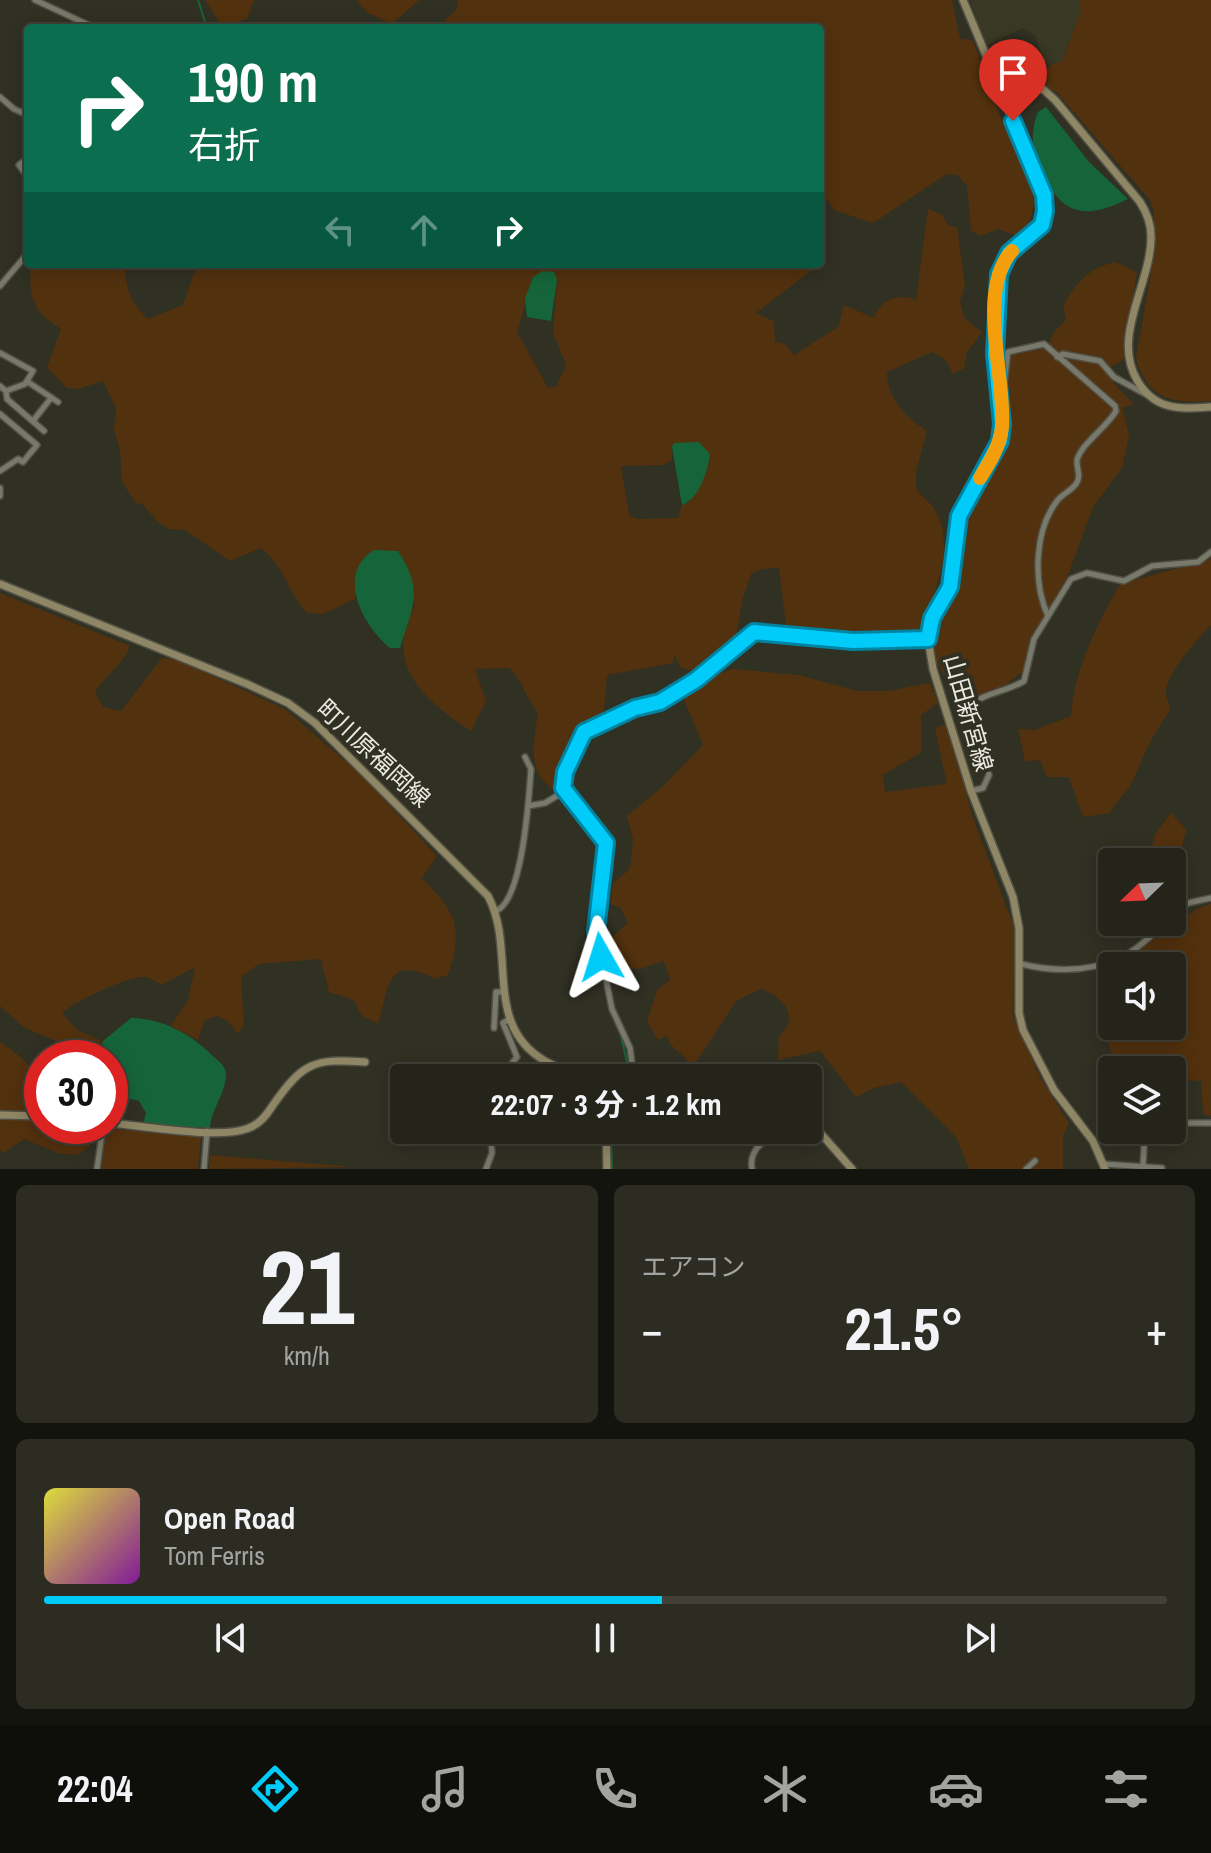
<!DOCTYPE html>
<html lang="ja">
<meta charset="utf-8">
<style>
:root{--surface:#24241a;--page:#2c2c23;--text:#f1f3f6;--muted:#a3a4a2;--line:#414139;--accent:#00cbf9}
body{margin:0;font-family:"Archivo Narrow","Noto Sans JP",sans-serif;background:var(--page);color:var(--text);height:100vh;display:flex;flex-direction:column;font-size:30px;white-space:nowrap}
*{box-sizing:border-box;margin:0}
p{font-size:26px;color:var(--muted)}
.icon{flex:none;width:44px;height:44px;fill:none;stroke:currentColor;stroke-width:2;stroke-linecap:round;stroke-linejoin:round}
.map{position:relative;height:1169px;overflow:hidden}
.details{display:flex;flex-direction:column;gap:16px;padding:16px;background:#14140e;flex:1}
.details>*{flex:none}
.hud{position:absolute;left:24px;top:24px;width:800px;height:244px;border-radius:8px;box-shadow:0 4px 20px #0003,0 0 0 2px var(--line);background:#0b6e4f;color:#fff;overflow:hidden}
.needle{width:52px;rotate:247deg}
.controls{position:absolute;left:1098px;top:848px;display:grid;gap:16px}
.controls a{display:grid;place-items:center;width:88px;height:88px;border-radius:8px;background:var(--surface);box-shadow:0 4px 20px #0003,0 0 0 2px var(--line);font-size:40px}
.speed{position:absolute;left:24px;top:1040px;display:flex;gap:16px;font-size:40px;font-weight:700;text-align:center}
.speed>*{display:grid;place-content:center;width:104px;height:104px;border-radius:50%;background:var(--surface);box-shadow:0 4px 20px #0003,0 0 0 2px var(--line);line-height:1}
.speed .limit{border:12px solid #d22;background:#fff;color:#111}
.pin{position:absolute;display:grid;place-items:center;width:68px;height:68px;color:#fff;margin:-82px -34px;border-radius:50% 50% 50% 0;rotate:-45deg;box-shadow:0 0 8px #0007}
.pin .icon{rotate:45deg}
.me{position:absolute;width:88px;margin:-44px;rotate:354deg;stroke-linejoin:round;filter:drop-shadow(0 0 6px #0008)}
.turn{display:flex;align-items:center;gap:28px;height:168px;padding:0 32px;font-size:36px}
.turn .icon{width:104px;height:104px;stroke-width:2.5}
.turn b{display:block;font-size:56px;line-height:68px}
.lanes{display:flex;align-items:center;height:76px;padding:0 32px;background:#0003;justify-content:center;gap:40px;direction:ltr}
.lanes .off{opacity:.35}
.big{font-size:60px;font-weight:700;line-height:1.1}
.details .tile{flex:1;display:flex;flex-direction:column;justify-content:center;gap:12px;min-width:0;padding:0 28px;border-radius:12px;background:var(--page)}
.details .dial{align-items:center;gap:0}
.dial b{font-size:104px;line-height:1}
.song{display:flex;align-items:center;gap:24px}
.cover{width:96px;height:96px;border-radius:12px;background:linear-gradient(135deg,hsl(60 70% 55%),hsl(290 70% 35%))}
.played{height:8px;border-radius:4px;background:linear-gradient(90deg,var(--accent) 55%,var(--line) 55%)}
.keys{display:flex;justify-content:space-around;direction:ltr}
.heat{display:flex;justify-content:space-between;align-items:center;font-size:44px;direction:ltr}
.details .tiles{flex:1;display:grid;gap:16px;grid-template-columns:1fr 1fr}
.tile:last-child{grid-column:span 2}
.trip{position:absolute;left:390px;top:1064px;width:432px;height:80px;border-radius:8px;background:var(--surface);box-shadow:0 4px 20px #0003,0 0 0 2px var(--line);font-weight:700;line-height:80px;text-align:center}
.tabs{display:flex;height:128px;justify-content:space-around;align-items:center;background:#0e0e0a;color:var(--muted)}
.tabs .icon{width:56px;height:56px}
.tabs .current{color:var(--accent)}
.tabs b{font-size:36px;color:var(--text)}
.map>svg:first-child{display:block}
</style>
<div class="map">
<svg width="1211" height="1169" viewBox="0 0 1211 1169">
<rect width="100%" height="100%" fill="#303023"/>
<path fill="#383824" d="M970 0H1079L1081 11 1062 61 1050 65 1043 61 1035 35 1023 28 984 46Z"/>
<path fill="#52310e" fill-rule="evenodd" d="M205 0H254L247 19 222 27Z
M357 0H419L392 24 368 13Z
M458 0H952L960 39 973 40 1000 116 1032 183 1034 206 1028 225 1015 235 998 229 980 236 971 231 967 186 958 175 947 174 873 223 834 210 820 189V28H437L456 10Z
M1079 0H1211V401C1171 404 1147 399 1136 358L1154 255V213L1150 200 1057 93 1038 81 1050 65 1062 61 1081 11Z
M928 209 941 214 949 226 957 227 965 286 960 302 965 319 982 332 967 352 964 368 953 374 946 360 932 352 887 372C887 398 905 417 927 431L916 472V489C921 496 928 500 933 507 961 549 928 601 918 644L808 641 794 632H787L779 568 761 569 751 574 742 601 733 659 706 674 681 668 674 654 673 663 607 675 603 719 582 732 570 746 562 787 555 791C525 770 534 745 538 712 525 698 523 680 509 668L475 669 486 701 471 731C423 700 382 663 415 604L358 567 355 599 323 614 307 613C288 592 284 566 261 548L230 561 185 530 169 529 158 522 142 504 136 503 122 482 120 450 114 430 116 408 103 381 78 389 67 388 47 367 61 329C31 310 29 298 31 264H125C125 286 131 305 148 319L183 305 197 264 788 265 820 264V257L825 260 756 313 774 321 775 342 785 344 794 355 838 327 844 305 874 318C880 300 898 292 916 300ZM533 277 557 280 553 332 566 365 556 387 548 388 517 332ZM672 447 708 466C702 480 697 500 682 505L678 518 636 519 629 515 621 466 663 465 672 460Z
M1115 262 1137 272 1123 360 1111 366 1113 382 1134 405 1122 407 1129 435 1122 468 1093 507 1064 586 1030 640 1025 670 1005 685 962 702 955 700 935 656 934 633 954 591 962 523 1005 443 1008 419 1004 395 1012 355 1046 348 1055 331 1066 320 1063 307C1074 284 1089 268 1115 262Z
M1211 559V625C1198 639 1167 672 1166 692 1165 698 1170 704 1170 711 1152 735 1143 756 1132 783 1127 793 1116 800 1110 813L1083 817 1069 777H1046L1040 760 1025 762 1018 729 1034 730 1071 716C1074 671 1097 624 1120 584Z
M0 593 130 646C122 666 107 674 95 692L103 707 121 711 162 658 177 660 285 709 360 774 437 856 422 878C456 913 464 926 448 975L435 979C386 953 389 988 378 1024L361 1015 354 1000 329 992 321 959 259 964 241 977 244 1025 238 1034 229 1022 218 1016 205 1020 198 1040 171 1026 188 1000 195 967 162 985C157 982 150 977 144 977 128 976 73 1002 62 1013L77 1030 103 1041 100 1058H70L63 1044 25 1028 0 1006Z
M733 669 799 675 857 691H888L930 683 938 703 921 715 922 752 883 775 885 792 947 784 935 728 948 723 972 815 1015 930 1013 1016 1040 1077 1069 1123 1063 1136V1169H969L956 1137 901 1082 874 1088 856 1097 820 1051 778 1060 779 1036C802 1017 781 995 760 989L736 1001 698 1060 691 1064 671 1045 667 1036 658 1040 647 1022 657 990 670 980 664 961 640 969 614 967 610 939 628 923 620 907 611 905 612 884 630 869 633 839 627 816 662 787 703 745 683 697 714 675Z
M1171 813 1186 829 1180 860 1172 864 1148 862 1155 834Z
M1211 903V1116L1203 1114 1201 1081 1176 1080 1159 1055 1127 1070H1116L1103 1022 1112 1021V1026H1172V966H1123L1124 961 1195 910Z
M0 1042C41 1069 42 1080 42 1126H95L90 1146 78 1155 57 1153 24 1139 3 1153 0 1150Z
M104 1128 201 1137 198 1169H100Z
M210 1155 354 1167 209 1169Z"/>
<path fill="#16653a" d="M1046 107 1089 162 1128 199C1082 222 1058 213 1040 166 1032 145 1030 133 1038 112Z
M543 271 554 272 557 280 551 321 527 317 525 299 533 277Z
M699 442 710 454C708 471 699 499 682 505L672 447 674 443Z
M374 550 398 551C424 591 413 605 400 648H390C363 626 335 574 374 550Z
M131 1018C165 1019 191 1034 215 1058 220 1062 225 1066 226 1073 227 1091 211 1109 210 1128L143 1124 146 1113 139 1101 111 1094 110 1058H100L103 1041Z"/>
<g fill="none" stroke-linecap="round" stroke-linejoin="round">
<path stroke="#16653a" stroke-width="2" d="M198 0 207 28
M575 756 586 735C603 731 612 723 627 716 649 705 660 711 680 693
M595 918 601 869
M594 933 610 1008
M610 1078 613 1071 626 1074 629 1071 620 1032
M611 1130 612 1169"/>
<defs>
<path id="street" d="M35 0 95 28
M986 55 1004 52 1019 79
M0 97 14 109 28 115
M28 158 19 165 28 177
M0 286 28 253
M0 353 33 371 25 384 6 391
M1057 357 1063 354 1100 361 1114 377 1147 395
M28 382 58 402
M0 386 6 391 7 399 44 431
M998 386 1004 384 1008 352 1044 344 1115 406 1116 411C1107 427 1081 444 1077 460 1076 468 1082 476 1076 484 1071 491 1062 494 1057 501 1034 531 1033 583 1048 616
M0 414 37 445 23 462 18 459 0 471
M33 421 51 398
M0 488V496
M563 788 606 843 596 931 612 1009 630 1048 634 1078
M971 791 983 788 989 775 967 719V708C982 693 1006 692 1024 681L1034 639 1071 579 1087 573 1124 581 1152 566 1198 562 1211 552
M528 806 545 803 560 794 573 753 584 732 635 708 660 702 696 680 754 632 853 641 928 639
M496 911C523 900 529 796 531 769L525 757
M1172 919 1188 903 1211 898
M1021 964C1054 972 1090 972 1122 957 1138 950 1153 933 1167 922
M494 1028 496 992H504
M500 1078 517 1057 503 1023 508 1020
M1187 1123H1211
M1104 1164 1162 1168
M1143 1166 1145 1130
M97 1169 103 1126
M204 1169 207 1131
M486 1169 492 1153 490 1130
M752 1169C748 1148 767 1138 784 1130
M1026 1169 1035 1161"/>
<path id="secondary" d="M963 0 1044 195 1042 225 1009 253 999 274 995 354 1002 424 1000 441 959 516 957 554 950 587 932 618 928 639 933 669 971 791 1013 897 1019 928V1013L1023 1030 1054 1090 1093 1141 1105 1169
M990 68 1044 90 1055 100 1140 202C1147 213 1151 223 1151 236 1152 282 1111 336 1137 380 1155 411 1179 409 1211 407
M0 584 247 684 288 703 315 723 488 896C517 950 482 1025 545 1061 557 1068 572 1072 586 1078
M692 1078 738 1069 766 1078
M0 1115 42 1116
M808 1119 852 1169
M110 1123C143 1126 217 1139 246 1129 259 1125 266 1116 273 1105 303 1063 313 1058 365 1062
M606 1130 607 1169"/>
</defs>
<use href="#street" stroke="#4f4f44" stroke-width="8"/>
<use href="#secondary" stroke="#4f4f44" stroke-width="10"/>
<use href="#street" stroke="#78796a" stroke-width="5"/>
<use href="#secondary" stroke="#8f8665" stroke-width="7"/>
</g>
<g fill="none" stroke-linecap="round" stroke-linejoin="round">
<defs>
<path id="route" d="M601 957 596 931 606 843 563 788 565 772 584 732 635 708 660 702 696 680 754 632 853 641 928 639 932 618 950 587 959 516 1000 441 1002 424 995 354 999 274 1009 253 1042 225 1045 211 1044 195 1013 121"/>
</defs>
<use href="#route" stroke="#0084a2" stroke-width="20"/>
<use href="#route" stroke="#00cbf9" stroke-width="14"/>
<path stroke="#f59e0b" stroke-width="14" d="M980 478C990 462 1000 446 1002 427 1006 379 976 290 1012 251"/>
</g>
<g text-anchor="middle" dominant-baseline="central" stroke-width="8" stroke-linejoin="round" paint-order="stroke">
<g font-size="24" fill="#eaeae2" stroke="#303023">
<text transform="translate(969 713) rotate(74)">山田新宮線</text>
<text transform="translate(374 753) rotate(43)">町川原福岡線</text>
</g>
</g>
</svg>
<div class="controls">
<a><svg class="needle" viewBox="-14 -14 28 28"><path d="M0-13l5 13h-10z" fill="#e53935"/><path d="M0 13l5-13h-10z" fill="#a3a4a2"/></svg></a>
<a><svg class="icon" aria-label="sound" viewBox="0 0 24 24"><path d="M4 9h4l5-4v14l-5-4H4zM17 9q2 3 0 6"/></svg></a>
<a><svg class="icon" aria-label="layers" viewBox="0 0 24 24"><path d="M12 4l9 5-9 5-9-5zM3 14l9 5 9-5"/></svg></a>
</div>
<div class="speed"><div class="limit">30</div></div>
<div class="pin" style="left:1013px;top:121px;background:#d93025"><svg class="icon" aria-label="arrive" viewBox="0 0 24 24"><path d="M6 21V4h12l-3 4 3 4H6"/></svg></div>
<svg class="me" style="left:601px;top:957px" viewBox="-20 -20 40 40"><path d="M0-17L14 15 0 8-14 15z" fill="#00cbf9" stroke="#fff" stroke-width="4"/></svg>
<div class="trip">22:07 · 3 分 · 1.2 km</div>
<div class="hud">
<div class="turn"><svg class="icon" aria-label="right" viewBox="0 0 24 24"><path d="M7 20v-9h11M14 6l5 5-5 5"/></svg><div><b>190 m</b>右折</div></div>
<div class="lanes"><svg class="icon off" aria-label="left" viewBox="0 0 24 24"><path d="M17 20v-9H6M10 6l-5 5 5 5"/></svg><svg class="icon off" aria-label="ahead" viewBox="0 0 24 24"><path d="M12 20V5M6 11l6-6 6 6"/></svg><svg class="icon" aria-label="right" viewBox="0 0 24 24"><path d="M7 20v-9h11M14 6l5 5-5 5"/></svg></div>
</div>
</div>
<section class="details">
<div class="tiles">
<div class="tile dial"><b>21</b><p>km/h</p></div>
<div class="tile"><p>エアコン</p>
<div class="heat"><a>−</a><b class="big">21.5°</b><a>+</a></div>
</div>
<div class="tile">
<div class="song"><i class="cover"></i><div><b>Open Road</b><p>Tom Ferris</p></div></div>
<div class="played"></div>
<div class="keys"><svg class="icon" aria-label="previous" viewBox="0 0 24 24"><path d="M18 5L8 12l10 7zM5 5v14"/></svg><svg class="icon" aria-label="pause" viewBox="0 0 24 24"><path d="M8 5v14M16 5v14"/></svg><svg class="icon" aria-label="next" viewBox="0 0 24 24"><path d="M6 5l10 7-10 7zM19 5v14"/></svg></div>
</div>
</div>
</section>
<nav class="tabs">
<b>22:04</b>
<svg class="icon current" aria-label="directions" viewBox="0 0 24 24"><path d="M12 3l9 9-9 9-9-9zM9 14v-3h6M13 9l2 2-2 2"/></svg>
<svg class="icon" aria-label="music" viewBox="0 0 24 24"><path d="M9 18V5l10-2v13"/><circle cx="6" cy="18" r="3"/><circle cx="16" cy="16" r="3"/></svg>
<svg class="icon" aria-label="phone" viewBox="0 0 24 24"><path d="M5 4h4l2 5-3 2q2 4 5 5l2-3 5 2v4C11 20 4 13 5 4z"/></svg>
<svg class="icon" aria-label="climate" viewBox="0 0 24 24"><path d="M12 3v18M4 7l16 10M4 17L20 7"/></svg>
<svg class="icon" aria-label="car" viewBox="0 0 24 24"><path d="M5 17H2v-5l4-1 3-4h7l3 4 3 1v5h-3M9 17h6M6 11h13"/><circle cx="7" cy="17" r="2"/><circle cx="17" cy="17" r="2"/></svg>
<svg class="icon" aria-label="filters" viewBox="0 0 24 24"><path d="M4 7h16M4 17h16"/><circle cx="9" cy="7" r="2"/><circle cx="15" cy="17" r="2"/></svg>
</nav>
